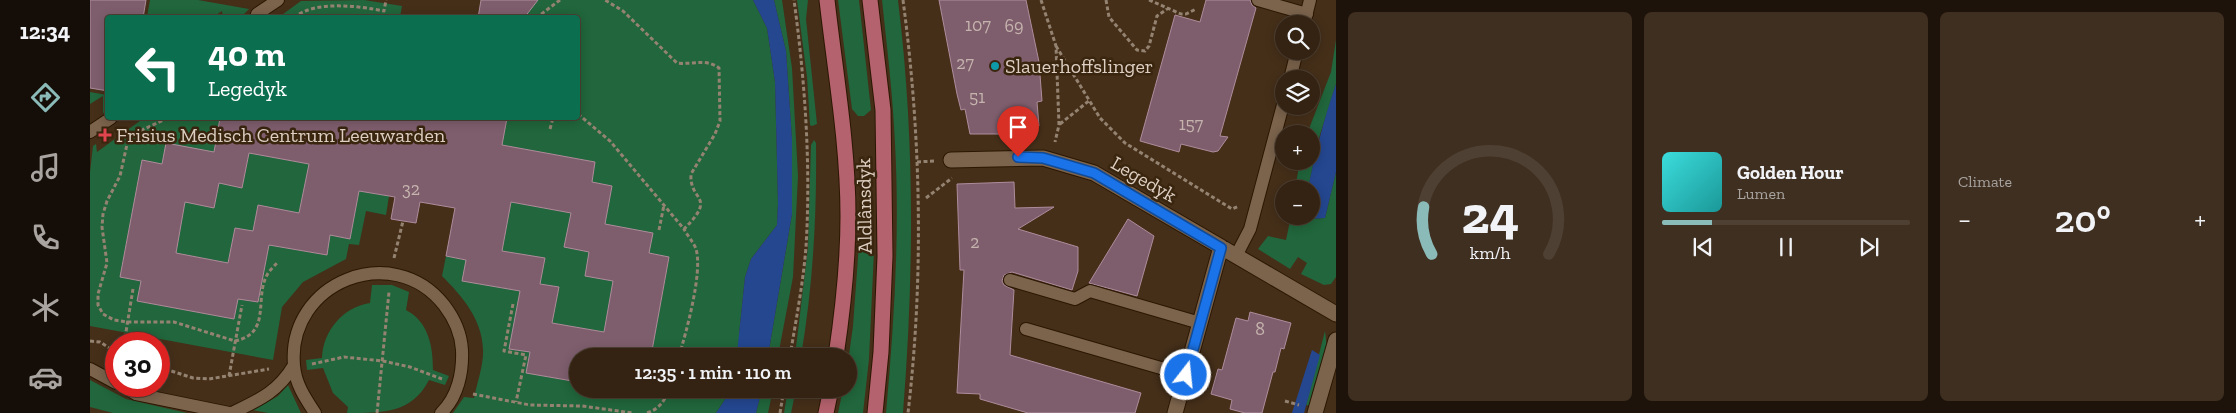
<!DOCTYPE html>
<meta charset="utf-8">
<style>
:root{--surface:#342313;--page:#3f2f21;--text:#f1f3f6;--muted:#a9a4a0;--line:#4e4033;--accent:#8bbbb9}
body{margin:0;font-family:"Zilla Slab",serif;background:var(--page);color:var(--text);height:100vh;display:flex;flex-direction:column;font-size:19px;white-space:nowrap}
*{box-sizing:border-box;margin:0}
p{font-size:16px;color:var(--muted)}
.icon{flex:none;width:28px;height:28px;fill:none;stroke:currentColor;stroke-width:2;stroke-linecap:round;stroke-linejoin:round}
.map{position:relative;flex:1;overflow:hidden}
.side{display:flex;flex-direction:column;gap:12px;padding:12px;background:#1d130a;width:900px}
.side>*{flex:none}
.banner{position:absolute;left:15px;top:15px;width:475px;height:105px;border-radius:5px;box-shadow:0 2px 12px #0003,0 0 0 1px var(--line);background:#0b6e4f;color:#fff;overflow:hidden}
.fabs{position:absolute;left:1185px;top:15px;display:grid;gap:10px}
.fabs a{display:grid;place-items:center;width:45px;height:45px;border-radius:50%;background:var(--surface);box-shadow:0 2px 12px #0003,0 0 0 1px var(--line);font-size:25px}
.speed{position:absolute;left:15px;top:332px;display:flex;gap:10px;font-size:25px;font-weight:700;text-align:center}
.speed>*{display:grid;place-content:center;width:65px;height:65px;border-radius:50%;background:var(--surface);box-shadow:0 2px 12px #0003,0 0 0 1px var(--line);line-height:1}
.speed .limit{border:8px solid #d22;background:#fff;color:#111}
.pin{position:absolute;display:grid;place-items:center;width:42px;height:42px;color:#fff;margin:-51px -21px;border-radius:50% 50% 50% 0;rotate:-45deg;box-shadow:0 0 5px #0007}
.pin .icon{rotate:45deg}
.me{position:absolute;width:55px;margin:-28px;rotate:16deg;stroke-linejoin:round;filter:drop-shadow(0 0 4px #0008)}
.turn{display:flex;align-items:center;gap:18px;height:105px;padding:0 20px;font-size:22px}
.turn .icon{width:65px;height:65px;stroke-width:2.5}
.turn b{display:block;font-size:35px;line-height:42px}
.big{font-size:38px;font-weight:600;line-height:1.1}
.side .card{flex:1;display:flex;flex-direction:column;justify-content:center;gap:8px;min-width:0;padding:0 18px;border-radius:8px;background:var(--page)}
.side .dial{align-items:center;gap:0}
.dial svg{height:130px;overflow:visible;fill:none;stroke:var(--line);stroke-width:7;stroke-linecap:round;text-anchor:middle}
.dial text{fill:var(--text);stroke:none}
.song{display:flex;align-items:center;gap:15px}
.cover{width:60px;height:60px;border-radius:8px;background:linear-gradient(135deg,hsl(180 70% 55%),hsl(180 70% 35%))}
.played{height:5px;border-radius:2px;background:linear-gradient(90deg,var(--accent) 20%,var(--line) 20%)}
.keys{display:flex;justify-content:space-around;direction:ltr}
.heat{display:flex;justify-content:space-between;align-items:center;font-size:28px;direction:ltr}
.side .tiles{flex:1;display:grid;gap:12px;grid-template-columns:repeat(3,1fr)}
.trip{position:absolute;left:479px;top:348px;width:288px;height:50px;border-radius:25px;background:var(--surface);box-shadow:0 2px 12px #0003,0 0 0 1px var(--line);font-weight:600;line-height:50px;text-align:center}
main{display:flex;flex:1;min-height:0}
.tab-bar{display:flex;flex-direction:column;width:90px;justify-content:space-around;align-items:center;background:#150e08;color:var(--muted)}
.tab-bar .icon{width:35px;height:35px}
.tab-bar .active{color:var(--accent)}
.tab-bar b{font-size:22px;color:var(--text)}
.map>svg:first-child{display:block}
</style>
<main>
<nav class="tab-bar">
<b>12:34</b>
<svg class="icon active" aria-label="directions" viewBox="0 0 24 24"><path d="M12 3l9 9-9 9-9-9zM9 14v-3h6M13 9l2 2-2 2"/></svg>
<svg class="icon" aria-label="music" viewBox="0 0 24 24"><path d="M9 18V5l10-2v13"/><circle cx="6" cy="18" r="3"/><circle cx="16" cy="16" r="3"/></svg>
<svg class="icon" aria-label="phone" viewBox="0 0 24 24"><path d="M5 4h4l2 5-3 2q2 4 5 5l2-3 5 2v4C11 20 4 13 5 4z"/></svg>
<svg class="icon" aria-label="climate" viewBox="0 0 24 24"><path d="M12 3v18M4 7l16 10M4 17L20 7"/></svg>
<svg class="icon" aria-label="car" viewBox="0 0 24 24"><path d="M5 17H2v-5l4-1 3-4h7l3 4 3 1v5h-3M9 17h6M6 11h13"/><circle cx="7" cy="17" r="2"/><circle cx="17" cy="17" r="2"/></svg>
</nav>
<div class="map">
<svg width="1246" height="413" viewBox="0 0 1246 413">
<rect width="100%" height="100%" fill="#452f19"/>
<path fill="#21663c" d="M60 0H108L159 9 151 17H133L132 11 123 17H57Z
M274 0 312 6 310 17H283L267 15 266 18 189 17 211 1Z
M418 0H663L677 28 685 82 688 203 687 225 661 259 655 277 649 335V356H561L579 258 559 253 515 224 522 186 502 182 505 162 412 145 417 118H488V18L412 17Z
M684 0H692L702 68 708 176 703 277 688 356H678L702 214V139L696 51Z
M707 0H718L716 19 727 124 722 126 720 125 717 77Z
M748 0H769L781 110 774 116H768L762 109Z
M792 0H808C825 139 824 274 813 413H796C804 323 810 234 805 144 803 96 797 48 792 0Z
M1246 40V84L1228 141 1218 189H1205L1210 161H1221V134H1217L1241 72Z
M0 92 17 95V112L14 114 13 112V96L0 104Z
M54 118H130L124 152 76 144 72 164 52 160 30 277 51 281 47 301 144 319 148 299 168 302 179 245 236 255 240 235 260 239 269 191 299 196 296 215 276 211 269 245 259 244 256 259 213 282 192 307 183 360 0 326V172L3 146 6 144 7 152Z
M724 140 726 143C727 214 723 286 711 356H705L718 247 721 145Z
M159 153 219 164 209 213 168 205 163 231 145 228 138 263 86 253 95 202 124 208 129 183 152 188Z
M1246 172V277L1241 284 1234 285 1211 274 1217 263 1208 257 1200 269 1168 249 1178 236 1196 240 1201 216H1216L1218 219 1235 218Z
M421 202 481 213 475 247 499 252 523 281 514 332 462 323 469 288 450 284 455 258 412 251Z
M774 242 782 246 784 251 779 359 773 413H748L753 389H758V362L763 326 769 244Z
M356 256 376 260 430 291 420 349 440 352 437 373 487 382 488 389 533 390 534 389H642L626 413H363L374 397 384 398C387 383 394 364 393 349 392 319 372 296 352 276Z
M282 285H302L319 292 316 310C339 322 343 347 343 370L359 376 355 385 339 380C322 413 294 413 257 413L258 407 243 393 233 368 217 370 216 360 232 358C233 331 253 307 280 303Z
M1235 331 1237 348 1221 406 1216 405Z
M0 380 36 399 97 413H23L0 407Z
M198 385 211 413H178L163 410 188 396Z
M672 389H683L678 413H666Z
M698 389H706L701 413H694Z"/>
<path fill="#244790" d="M663 0H684L696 51 702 139V214L678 356H649L647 353 655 277 661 259 687 225 688 203 685 82 677 28Z
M1246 84V172L1235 218 1218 219 1216 216H1221V189H1218C1225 153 1234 119 1246 84Z
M1222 350 1230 355 1214 413H1202Z
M642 389H672L666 413H626Z"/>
<path fill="#7e5e6d" stroke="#ae8c9c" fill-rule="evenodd" d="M0 0H56L53 18H18V91L0 88Z
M391 0H448L434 18H388Z
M849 0H936L949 62 952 101 947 102 949 126 910 130 909 134H880L875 109 871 110 867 94Z
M1116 0H1160L1162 5 1166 8 1130 136 1138 137 1128 151 1123 152 1091 144 1089 152 1050 141 1085 15 1110 22Z
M130 118H417L412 145 505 162 502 182 522 186 515 224 563 233 559 253 579 257 561 356H488V382L436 373 440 352 419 349 430 291 372 281 376 260 356 256 365 208 330 202 326 223 313 221 301 219 305 197 269 191 260 239 240 235 237 255 179 245 168 302 148 299 144 319 47 301 51 281 30 277 52 160 72 164 76 143 124 152ZM159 153 219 164 209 213 168 205 163 231 145 228 138 263 86 253 95 202 124 208 129 183 152 188ZM421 202 481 213 474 247 499 252 495 276 523 281 514 332 462 323 469 287 450 284 455 258 412 251Z
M924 182 925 208 964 207 928 229 988 247V271L982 290 922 272 914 275 912 281 914 285 924 290 920 355 1051 393 1045 413H938L890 399V394L867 393 874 270H870L867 184Z
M1038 219 1064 236 1047 296 999 283Z
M1160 312 1201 323 1194 349 1191 348 1185 372H1183L1172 413H1155L1140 409 1142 400 1121 394 1128 369 1132 370 1146 318 1158 321Z"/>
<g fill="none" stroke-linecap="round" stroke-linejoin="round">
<defs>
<path id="lane" d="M1168 0 1217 14
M167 14 188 0
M1214 24 1220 0
M1200 79 1207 51
M0 132 21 118
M1146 256 1160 229 1194 101
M920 280 985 299 1000 291 1110 323
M936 329 1095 375
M0 369 26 383
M32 386 46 394 139 413
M142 413C169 400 188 392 204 365
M225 413C215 398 205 383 204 365 197 282 303 240 354 305 364 318 371 333 372 350 373 372 368 397 351 413"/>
<path id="street" d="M861 160 953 158 1004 173 1246 314
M1085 413 1131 247
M1225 413 1246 340"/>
<path id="primary" d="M737 0C745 71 758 144 758 216 758 263 753 309 746 356
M780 0 793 110 795 256 791 352 785 413
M736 413 741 389"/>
</defs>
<use href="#lane" stroke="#2b1702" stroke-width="14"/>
<use href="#street" stroke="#2b1702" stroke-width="17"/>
<use href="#primary" stroke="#2b1702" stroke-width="17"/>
<path stroke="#958372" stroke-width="3" stroke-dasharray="4 2.5" stroke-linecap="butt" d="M813 0C831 136 834 276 818 413
M951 0 966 46 969 125 965 142
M1016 0 1019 17 1047 50 1055 51 1059 46 1067 16 1077 9
M1059 0 1091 14H1096L1106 9
M204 18C223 0 269 6 294 11L296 0
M446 18 470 0
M966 46 1010 118 1035 143 1142 209 1149 206
M488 114 520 141 594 229C628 195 599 202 601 174L625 134 630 121 629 68C616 58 603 65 587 63L533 11 515 0
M78 118 54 129 38 140 30 176 17 201 13 214 12 227 17 263 8 294V305L13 314 24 320 37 322H84L145 341C182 333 164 299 177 275 179 271 184 266 187 263
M970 124 1000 100
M460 129 463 118
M827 162 844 161
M836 198 862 178
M569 230 574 205
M304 258 313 221
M423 304 414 351 436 355 426 402
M0 341 10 342 26 352
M34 344 43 289
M589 356C596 333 613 272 606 249 604 243 597 235 594 229
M700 356C706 320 713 284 716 247 721 165 715 81 704 0
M222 364 254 357 293 361 320 367 352 379
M69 367 103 378 119 379 179 369
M139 376 152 305
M383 394 440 405 492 406 543 413
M1195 401 1209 405
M287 413 299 292
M557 413C569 409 575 401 579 389
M690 413 694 389"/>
<use href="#lane" stroke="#7b634c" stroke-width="12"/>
<use href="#street" stroke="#7b634c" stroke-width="15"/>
<use href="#primary" stroke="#b4626d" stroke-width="15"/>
</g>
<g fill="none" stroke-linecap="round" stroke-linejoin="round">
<defs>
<path id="route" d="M928 157 953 158 1004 173 1131 248 1096 375"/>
</defs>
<use href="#route" stroke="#114b97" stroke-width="12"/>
<use href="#route" stroke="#1a73e8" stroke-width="9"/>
</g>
<circle fill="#0f9aa8" stroke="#3a250f" stroke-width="2" cx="905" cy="66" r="5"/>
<path fill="#e0444e" stroke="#3a250f" stroke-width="2" d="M12.5 127.5h5v5h5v5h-5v5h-5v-5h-5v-5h5z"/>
<g text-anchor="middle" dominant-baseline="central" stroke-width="5" stroke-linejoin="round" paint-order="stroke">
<g font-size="18" fill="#c5b3ad">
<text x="888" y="25">107</text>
<text x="924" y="26">69</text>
<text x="875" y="63">27</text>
<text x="887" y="97">51</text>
<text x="1101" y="124">157</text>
<text x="321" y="189">32</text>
<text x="885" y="242">2</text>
<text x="1170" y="329">8</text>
</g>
<g font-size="20" fill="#ddcfc2" stroke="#3a250f" text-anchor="start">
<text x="915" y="66">Slauerhoffslinger</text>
<text x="26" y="135">Frisius Medisch Centrum Leeuwarden</text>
</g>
<g font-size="20" fill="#ddcfc2" stroke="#3a250f">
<text transform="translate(1054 179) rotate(30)">Legedyk</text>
<text transform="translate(774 206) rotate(-91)">Aldlânsdyk</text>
</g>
</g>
</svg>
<div class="fabs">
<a><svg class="icon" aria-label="search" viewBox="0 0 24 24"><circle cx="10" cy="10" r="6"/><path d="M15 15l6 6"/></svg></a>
<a><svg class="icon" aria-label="layers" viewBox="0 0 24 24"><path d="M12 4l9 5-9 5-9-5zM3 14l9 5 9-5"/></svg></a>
<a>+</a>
<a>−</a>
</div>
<div class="speed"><div class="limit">30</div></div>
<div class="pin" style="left:928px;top:157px;background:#d93025"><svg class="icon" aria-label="arrive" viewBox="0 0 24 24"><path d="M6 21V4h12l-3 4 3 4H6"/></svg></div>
<svg class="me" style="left:1096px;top:375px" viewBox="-20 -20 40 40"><circle r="17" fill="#1a73e8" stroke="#fff" stroke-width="3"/><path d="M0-11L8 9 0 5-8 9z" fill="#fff"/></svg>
<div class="trip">12:35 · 1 min · 110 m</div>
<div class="banner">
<div class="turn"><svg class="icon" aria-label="left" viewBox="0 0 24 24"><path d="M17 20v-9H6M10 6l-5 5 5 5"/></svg><div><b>40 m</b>Legedyk</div></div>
</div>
</div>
<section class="side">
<div class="tiles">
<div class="card dial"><svg viewBox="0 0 100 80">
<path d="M14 69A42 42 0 1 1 86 69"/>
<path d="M14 69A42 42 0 0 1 9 40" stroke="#8bbbb9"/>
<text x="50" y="56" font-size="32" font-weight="700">24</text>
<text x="50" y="72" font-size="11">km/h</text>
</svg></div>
<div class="card">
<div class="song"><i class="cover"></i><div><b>Golden Hour</b><p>Lumen</p></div></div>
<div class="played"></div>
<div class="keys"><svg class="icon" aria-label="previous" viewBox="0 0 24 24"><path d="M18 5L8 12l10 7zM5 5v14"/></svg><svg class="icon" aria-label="pause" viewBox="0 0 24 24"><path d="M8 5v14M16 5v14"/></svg><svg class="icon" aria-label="next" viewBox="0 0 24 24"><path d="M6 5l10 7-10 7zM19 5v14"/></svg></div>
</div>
<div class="card"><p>Climate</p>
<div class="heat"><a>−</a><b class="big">20°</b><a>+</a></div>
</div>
</div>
</section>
</main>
